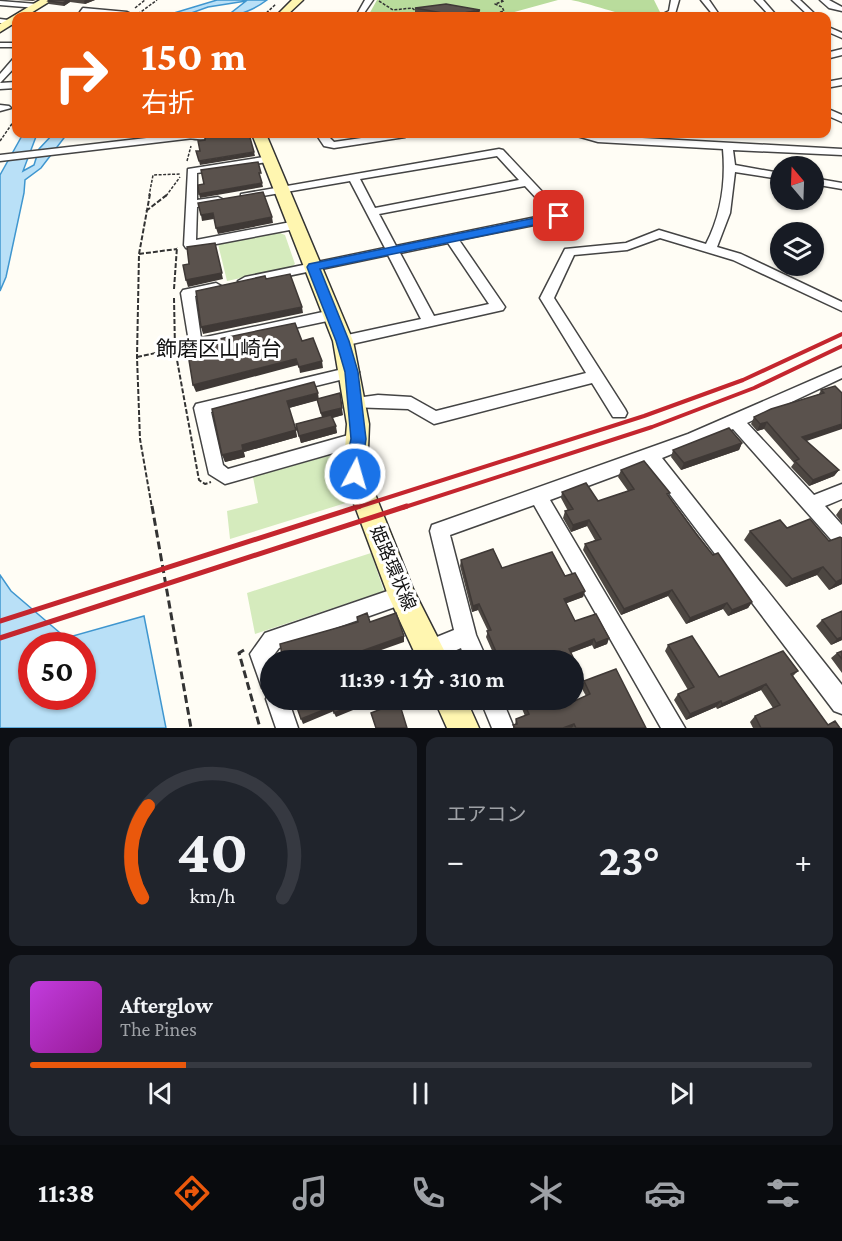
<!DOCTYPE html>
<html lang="ja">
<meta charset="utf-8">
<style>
:root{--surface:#171b24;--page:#20242c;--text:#f1f3f6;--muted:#9ea1a6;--line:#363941;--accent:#ea580c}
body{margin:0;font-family:"Crimson Pro","Noto Sans JP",serif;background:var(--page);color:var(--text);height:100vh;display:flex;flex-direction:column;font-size:22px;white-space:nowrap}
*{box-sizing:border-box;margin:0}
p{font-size:20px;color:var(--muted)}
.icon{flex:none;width:33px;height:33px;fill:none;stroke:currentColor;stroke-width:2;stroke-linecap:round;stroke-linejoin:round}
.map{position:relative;height:728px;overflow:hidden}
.side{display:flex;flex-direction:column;gap:9px;padding:9px;background:#0d0f14;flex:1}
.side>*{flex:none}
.hud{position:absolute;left:12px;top:12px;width:819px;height:126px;border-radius:12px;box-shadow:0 2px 4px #0004;background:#ea580c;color:#fff;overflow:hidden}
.needle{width:39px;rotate:341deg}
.controls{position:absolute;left:770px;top:156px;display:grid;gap:12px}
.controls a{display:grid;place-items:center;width:54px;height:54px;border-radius:50%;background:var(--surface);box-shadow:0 2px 4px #0004;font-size:30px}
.speed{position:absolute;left:18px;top:632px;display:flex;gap:12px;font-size:30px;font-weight:700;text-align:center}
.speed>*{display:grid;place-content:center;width:78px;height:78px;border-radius:50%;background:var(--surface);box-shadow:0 2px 4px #0004;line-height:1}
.speed .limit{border:9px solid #d22;background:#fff;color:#111}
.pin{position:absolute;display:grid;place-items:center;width:51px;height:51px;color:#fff;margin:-26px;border-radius:12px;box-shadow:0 3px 9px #0006}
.me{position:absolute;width:66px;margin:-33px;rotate:6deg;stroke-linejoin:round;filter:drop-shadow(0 0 4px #0008)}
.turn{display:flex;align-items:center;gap:21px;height:126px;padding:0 30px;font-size:27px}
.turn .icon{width:78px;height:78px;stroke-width:2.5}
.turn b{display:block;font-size:42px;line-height:51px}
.big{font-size:45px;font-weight:700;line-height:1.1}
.side .tile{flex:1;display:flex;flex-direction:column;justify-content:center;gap:9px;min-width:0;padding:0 21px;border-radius:12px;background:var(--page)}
.side .dial{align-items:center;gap:0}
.dial svg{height:156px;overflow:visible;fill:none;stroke:var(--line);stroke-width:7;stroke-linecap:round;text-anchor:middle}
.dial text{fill:var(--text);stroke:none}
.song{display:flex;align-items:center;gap:18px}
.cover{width:72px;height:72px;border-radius:9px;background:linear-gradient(135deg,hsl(290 70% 55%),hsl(300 70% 35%))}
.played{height:6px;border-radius:3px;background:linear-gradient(90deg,var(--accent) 20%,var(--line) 20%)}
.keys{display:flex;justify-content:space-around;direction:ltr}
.heat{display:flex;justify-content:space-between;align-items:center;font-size:33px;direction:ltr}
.side .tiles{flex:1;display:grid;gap:9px;grid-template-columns:1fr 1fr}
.tile:last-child{grid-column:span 2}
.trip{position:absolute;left:260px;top:650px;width:324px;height:60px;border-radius:30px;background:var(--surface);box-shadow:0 2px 4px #0004;font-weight:700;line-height:60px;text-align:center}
.dock{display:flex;height:96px;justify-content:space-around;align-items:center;background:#090b0e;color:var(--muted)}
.dock .icon{width:42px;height:42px}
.dock .active{color:var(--accent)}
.dock b{font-size:27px;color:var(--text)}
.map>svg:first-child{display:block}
</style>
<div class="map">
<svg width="842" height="728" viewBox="0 0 842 728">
<rect width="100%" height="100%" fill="#fffdf5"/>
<path fill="#d5ebbd" d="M280 233 285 235 295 264 291 267 227 281 218 244Z
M342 452 345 477 352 501 230 539 227 511 258 503 253 477Z
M371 553 384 591 255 634 247 593Z"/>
<path fill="#b9dc9c" d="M377 0H558L500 16H368Z
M571 0H654L660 12C640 25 595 4 571 0Z"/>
<path fill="#b9e0f7" stroke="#3f96cf" stroke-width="1.5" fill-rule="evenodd" d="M217 0H267C258 7 238 17 227 16L246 1 208 7 183 16H164Z
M23 134H37L23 171 34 165 39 149 53 134H67L41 168 25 180 24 193 6 277 0 291V175Z
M0 575 11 591 66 638 144 616 166 728H0ZM32 645H82V696H32Z"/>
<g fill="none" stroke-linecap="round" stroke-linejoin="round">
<defs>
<path id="minor" d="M365 0H373L362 16H356Z
M671 0H679L675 14 659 16 669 11Z
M701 0H709L720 16H714Z
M755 0H763L777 16H770Z
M792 0H800L817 16H809Z
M820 0H829L842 7V11L829 8Z
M0 1 37 4 41 6 37 8 0 5Z
M83 8 127 12 131 14 127 16 80 12Z
M0 19 16 21V25L0 23Z
M826 26 842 33V38L826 31Z
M0 43H16V47H0Z
M13 59H16V66L0 83V74Z
M842 79V85L826 88V82Z
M16 82V88L0 89V83Z
M0 105 9 106 11 108 0 111Z
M826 108 842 115V122L826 115Z
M181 134 199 135 194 138 0 161V155Z
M316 134H326L334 142 389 134H410L405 137 334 148 324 146Z
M570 134 842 149V155L733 150 735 165 780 173V179L735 172 730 213 717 247 741 254 842 302V311L733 260 660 238 627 250 574 255 554 298 625 409 627 413 625 417H613L592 383 434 424 408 409 349 407 347 403 349 399 378 395 411 397 436 411 586 373 540 298 565 249 626 243 659 230 706 244C721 215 726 182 723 149L598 142Z
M499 149 503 150 565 216 559 220 459 240 505 307 503 310 343 346 338 345 336 341 338 337 421 319 388 255 245 285 238 281 245 277 385 248 350 181 245 199 241 198V194ZM497 156 519 180 375 208 360 179ZM525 186 551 214 396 246 379 214ZM448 243 489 304 434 316 400 253Z
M270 156 275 159 274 161 197 173V200L218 197 224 200 222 202 197 207 196 240 296 221 300 222V228L190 249 186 248 184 245 188 169Z
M813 178 842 183V189L813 184Z
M216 283 223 287 221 290 195 296 201 338 332 310 339 315 332 320 195 349 190 348 181 293 183 290Z
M351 367 356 368 359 372 356 376 211 412 223 465 228 469 359 432 365 434 367 439 365 444 225 484 209 474 194 408 196 404Z
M842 367V378L747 423 814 495 842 484V499L825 506 842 525V546L835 544 733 429 662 458 842 685V714L834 711 647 464 550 500 685 728H661L534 505 450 535 476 635 487 660H465L461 648 434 660 422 659 419 651 422 643 454 630 430 531 432 525 688 434Z
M402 586 409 588 412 595 409 602 279 648 273 656 274 660H270V699H288L298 728H276L266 699 270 691 262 688 250 654 265 633Z
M480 699H502L514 728H492Z"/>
<path id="tertiary" d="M842 49V55L826 59V53Z
M189 134H218C212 140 198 140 190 138Z"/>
<path id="secondary" d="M40 0H52L26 16H16V22L0 32V24Z
M292 0H303L286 16H276Z
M252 134H266L353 341 369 424 367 474 413 589 449 660H418L388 595 343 474 347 424 333 341Z
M434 699H466L479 728H447Z"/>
</defs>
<use href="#minor" stroke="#444" stroke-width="3"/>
<use href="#tertiary" stroke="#444" stroke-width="3"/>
<use href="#secondary" stroke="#333" stroke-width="3"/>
<path stroke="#333" stroke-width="1.5" stroke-dasharray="3 1.5" stroke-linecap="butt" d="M379 1 393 10 412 8 417 12
M135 8 145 0
M138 14 157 0
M263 16 276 4
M487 16 504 11 502 7 495 4 504 1 501 0
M0 141 16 118
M187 161 191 146
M149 196 153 175 180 174
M166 196 180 177"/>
<path stroke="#333" stroke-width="2" stroke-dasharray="5 2" stroke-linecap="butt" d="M150 194 139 254 137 357 140 439 152 508
M146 211 168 194
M139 254 177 249
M174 289 177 247
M174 298 175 349 199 480 205 484 211 482
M137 357 175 349"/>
<path stroke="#333" stroke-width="3" stroke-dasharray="8 4" stroke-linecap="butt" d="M152 506 191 728
M244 650 239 653 260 728"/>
<use href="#minor" fill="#fff" fill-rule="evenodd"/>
<use href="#tertiary" fill="#fff" fill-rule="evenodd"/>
<use href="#secondary" fill="#fff6b0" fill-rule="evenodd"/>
<path stroke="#c4262e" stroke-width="4" d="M355 508 644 416 743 380 842 334
M402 508 652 427 754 388 842 346"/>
<path stroke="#c4262e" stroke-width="5" d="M0 621 360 506
M0 638 407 506"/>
</g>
<path fill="#4d4742" d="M16 0H36L33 1Z
M49 0H95L85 4 70 2 64 6 49 4 48 1Z
M415 8 479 16H415Z
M835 386 806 441 839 470 834 476 809 486 791 467 794 463 764 429 757 431 751 424 754 417 819 394 821 390Z
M318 399 343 415 333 418 337 433 301 443 296 424 322 417 317 400 289 408 297 437 244 452 245 457 225 462 212 409Z
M742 443 739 450 681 470 671 457 673 450Z
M621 470 669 496 713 555 752 602 748 608 728 616 723 609 686 624 668 596 621 615 583 550 585 544 595 540 587 526 571 532 563 518 565 511H568L561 498 562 492 598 501 628 491 618 477Z
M841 508H842V523L836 515Z
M787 528 829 541 842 538V584L829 590 817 575 786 587 744 540 750 531Z
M493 549 502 568 552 552 565 576 575 573 585 591 583 597 566 603 575 621 596 614 609 638 607 644 594 649 592 645 571 653 576 663 573 668V660H493L494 655 486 637 488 631 478 610 472 612 460 566 461 560Z
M822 620 842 640 831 645 816 626Z
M668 645 719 677 798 671 793 676 828 725 840 728H753L750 722 755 716 773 708 761 690 717 709 716 707 686 720 674 700 678 694 688 690 665 651Z
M842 651V673L831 658 837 653Z
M584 681 646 728H513V725H515L516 719 525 716 518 699H568L570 703 586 696 581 687Z"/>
<path fill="#3f3936" d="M68 0H70V2L64 6 63 3Z
M86 0H95L85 4 84 1Z
M480 10 479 16H453V15Z
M254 152 255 156 200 165 199 161Z
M262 183 263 187 200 198 199 194Z
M213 213 214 219 202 221 201 215Z
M272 217 273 223 218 234 216 228Z
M215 243 223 279 188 287 186 280Z
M302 307 303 313 203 334 201 327Z
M296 359 298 365 196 392 193 385Z
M322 361 323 368 300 373 299 367Z
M318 393 319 400 289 408 287 401Z
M342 408 343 415 323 420 321 413Z
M767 422 764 429 757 431 760 424Z
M842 424V429L798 444 802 437Z
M336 426 337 433 301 443 299 436Z
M296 430 297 437 244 452 242 445Z
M742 443 739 450 681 470 684 463Z
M243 450 245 457 225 462 222 455Z
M839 470 834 476 809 486 813 480Z
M589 520 587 526 571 532 573 525Z
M823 567 817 575 786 587 792 579Z
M842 579V584L829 590 836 582Z
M672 590 668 596 621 615 624 609Z
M585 591 583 597 562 605 564 599Z
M752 602 748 608 728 616 732 610Z
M727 603 723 609 686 624 690 618Z
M479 604 478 610 472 612 473 606Z
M404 636V642L353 660H343L342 658Z
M842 637V640L831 645 837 639Z
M609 638 607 644 594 649 596 643Z
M594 639 592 645 567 654 569 649Z
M766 684 761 690 717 709 722 704Z
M721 701 716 707 686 720 690 714Z
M358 703V708L336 717 334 713Z
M333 706 334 711 303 724 301 719Z
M574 724 572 728H563Z"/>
<path fill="#5a524d" stroke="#3f3936" stroke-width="1.5" d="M49 0H68L63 3 48 1Z
M446 4 480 10 453 15 415 8Z
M213 134H239V135L249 134 254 152 199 161 196 151H200L198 141 205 140V137Z
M258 162 261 173H259L262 183 199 194 198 185 204 184 201 170Z
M263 192 272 217 216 228 213 213 201 215 198 203Z
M215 243 222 273 186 280 183 265 189 264 187 247Z
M290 274 302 307 201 327 196 291 265 276 266 279Z
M295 323 302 341 313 338 322 361 299 367 296 359 193 385 188 354 210 348 209 341Z
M314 382 318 393 287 401 296 430 242 445 243 450 222 455 212 409Z
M835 386 842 393V424L802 437 839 470 813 480 795 461 799 459 767 422 760 424 754 417 771 409 824 393 821 390Z
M340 393 342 408 321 413 317 399Z
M331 415 336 426 299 436 296 424Z
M729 428 742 443 684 463 673 450Z
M644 461 670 493 667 494 697 535 713 555 718 553 752 602 732 610 727 603 690 618 672 590 624 609 585 544 601 539 589 520 573 525 565 511 573 509 562 492 586 483 598 501 634 489 621 470Z
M810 519 829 541 840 537 842 538V579L836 582 823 567 792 579 750 531 780 520 787 528Z
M493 549 502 568 552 552 565 576 575 573 585 591 564 599 575 621 596 614 609 638 596 643 594 639 569 649 576 663 573 664V660H496L494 655 497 654 487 631 491 630 479 604 473 606 461 560Z
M842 611V637L837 639 822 620Z
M367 613 370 622 396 613 404 636 342 658 343 660H283L280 644 358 622 357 617Z
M692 636 719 677 783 651 798 671 791 674 828 725 835 721 840 728H761L755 716 780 705 766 684 722 704 721 701 690 714 678 694 694 687 668 645Z
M842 651V659L837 653Z
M616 669 646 728H576L574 724 563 728H515L513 725 517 724 516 719 529 714 522 699H568L570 703 590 694 584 681Z
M294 699H356L358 703 334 713 333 706 301 719Z
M399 702 407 728H376L371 713Z"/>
<path fill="#1a73e8" stroke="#114b97" stroke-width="1.5" d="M559 213 563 214V219L320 269 349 341 358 372 366 439 360 479 355 480 349 479 346 462 351 439 345 372 336 341 307 267 309 264Z"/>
<g text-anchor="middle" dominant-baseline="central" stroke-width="6" stroke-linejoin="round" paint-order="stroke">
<g font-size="18" fill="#111" stroke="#fff">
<text transform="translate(393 568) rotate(67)">姫路環状線</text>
</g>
<g font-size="21" fill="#111" stroke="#fff">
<text x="219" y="349">飾磨区山崎台</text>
</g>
</g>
</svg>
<div class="controls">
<a><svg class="needle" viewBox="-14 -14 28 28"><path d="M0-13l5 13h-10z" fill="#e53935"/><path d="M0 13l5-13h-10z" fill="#9ea1a6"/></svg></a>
<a><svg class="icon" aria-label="layers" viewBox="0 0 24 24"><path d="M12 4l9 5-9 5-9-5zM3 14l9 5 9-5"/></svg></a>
</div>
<div class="speed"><div class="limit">50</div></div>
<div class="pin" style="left:559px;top:216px;background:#d93025"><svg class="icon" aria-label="arrive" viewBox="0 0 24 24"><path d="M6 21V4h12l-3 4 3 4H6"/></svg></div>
<svg class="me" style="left:355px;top:474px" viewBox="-20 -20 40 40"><circle r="17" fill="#1a73e8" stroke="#fff" stroke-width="3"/><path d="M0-11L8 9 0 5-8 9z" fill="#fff"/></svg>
<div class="trip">11:39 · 1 分 · 310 m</div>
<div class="hud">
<div class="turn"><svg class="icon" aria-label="right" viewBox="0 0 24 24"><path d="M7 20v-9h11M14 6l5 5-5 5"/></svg><div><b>150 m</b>右折</div></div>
</div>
</div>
<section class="side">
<div class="tiles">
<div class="tile dial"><svg viewBox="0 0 100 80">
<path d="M14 69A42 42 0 1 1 86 69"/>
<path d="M14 69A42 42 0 0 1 17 22" stroke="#ea580c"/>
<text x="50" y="56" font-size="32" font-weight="700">40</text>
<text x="50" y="72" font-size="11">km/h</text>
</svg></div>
<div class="tile"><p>エアコン</p>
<div class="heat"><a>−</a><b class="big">23°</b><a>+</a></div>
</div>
<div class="tile">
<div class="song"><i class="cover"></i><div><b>Afterglow</b><p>The Pines</p></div></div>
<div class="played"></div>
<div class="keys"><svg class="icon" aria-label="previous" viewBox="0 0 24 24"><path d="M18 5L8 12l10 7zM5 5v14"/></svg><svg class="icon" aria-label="pause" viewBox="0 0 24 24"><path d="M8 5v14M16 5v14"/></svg><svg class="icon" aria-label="next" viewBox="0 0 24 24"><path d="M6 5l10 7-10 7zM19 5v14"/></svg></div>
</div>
</div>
</section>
<nav class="dock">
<b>11:38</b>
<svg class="icon active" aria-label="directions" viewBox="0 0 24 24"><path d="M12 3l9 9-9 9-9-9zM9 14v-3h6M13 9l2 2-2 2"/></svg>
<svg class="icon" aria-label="music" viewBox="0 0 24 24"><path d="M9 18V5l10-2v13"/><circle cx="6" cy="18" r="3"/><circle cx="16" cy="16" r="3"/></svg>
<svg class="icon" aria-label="phone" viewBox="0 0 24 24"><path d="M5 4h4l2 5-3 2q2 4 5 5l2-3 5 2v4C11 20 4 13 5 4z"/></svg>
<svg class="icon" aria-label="climate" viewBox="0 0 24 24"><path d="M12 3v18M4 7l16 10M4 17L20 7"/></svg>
<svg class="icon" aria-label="car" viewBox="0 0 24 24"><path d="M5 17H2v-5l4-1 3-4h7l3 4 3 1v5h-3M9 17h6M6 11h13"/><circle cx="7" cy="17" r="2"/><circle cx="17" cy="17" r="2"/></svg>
<svg class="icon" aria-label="filters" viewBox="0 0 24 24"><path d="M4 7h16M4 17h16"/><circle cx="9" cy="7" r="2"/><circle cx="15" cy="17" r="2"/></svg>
</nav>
